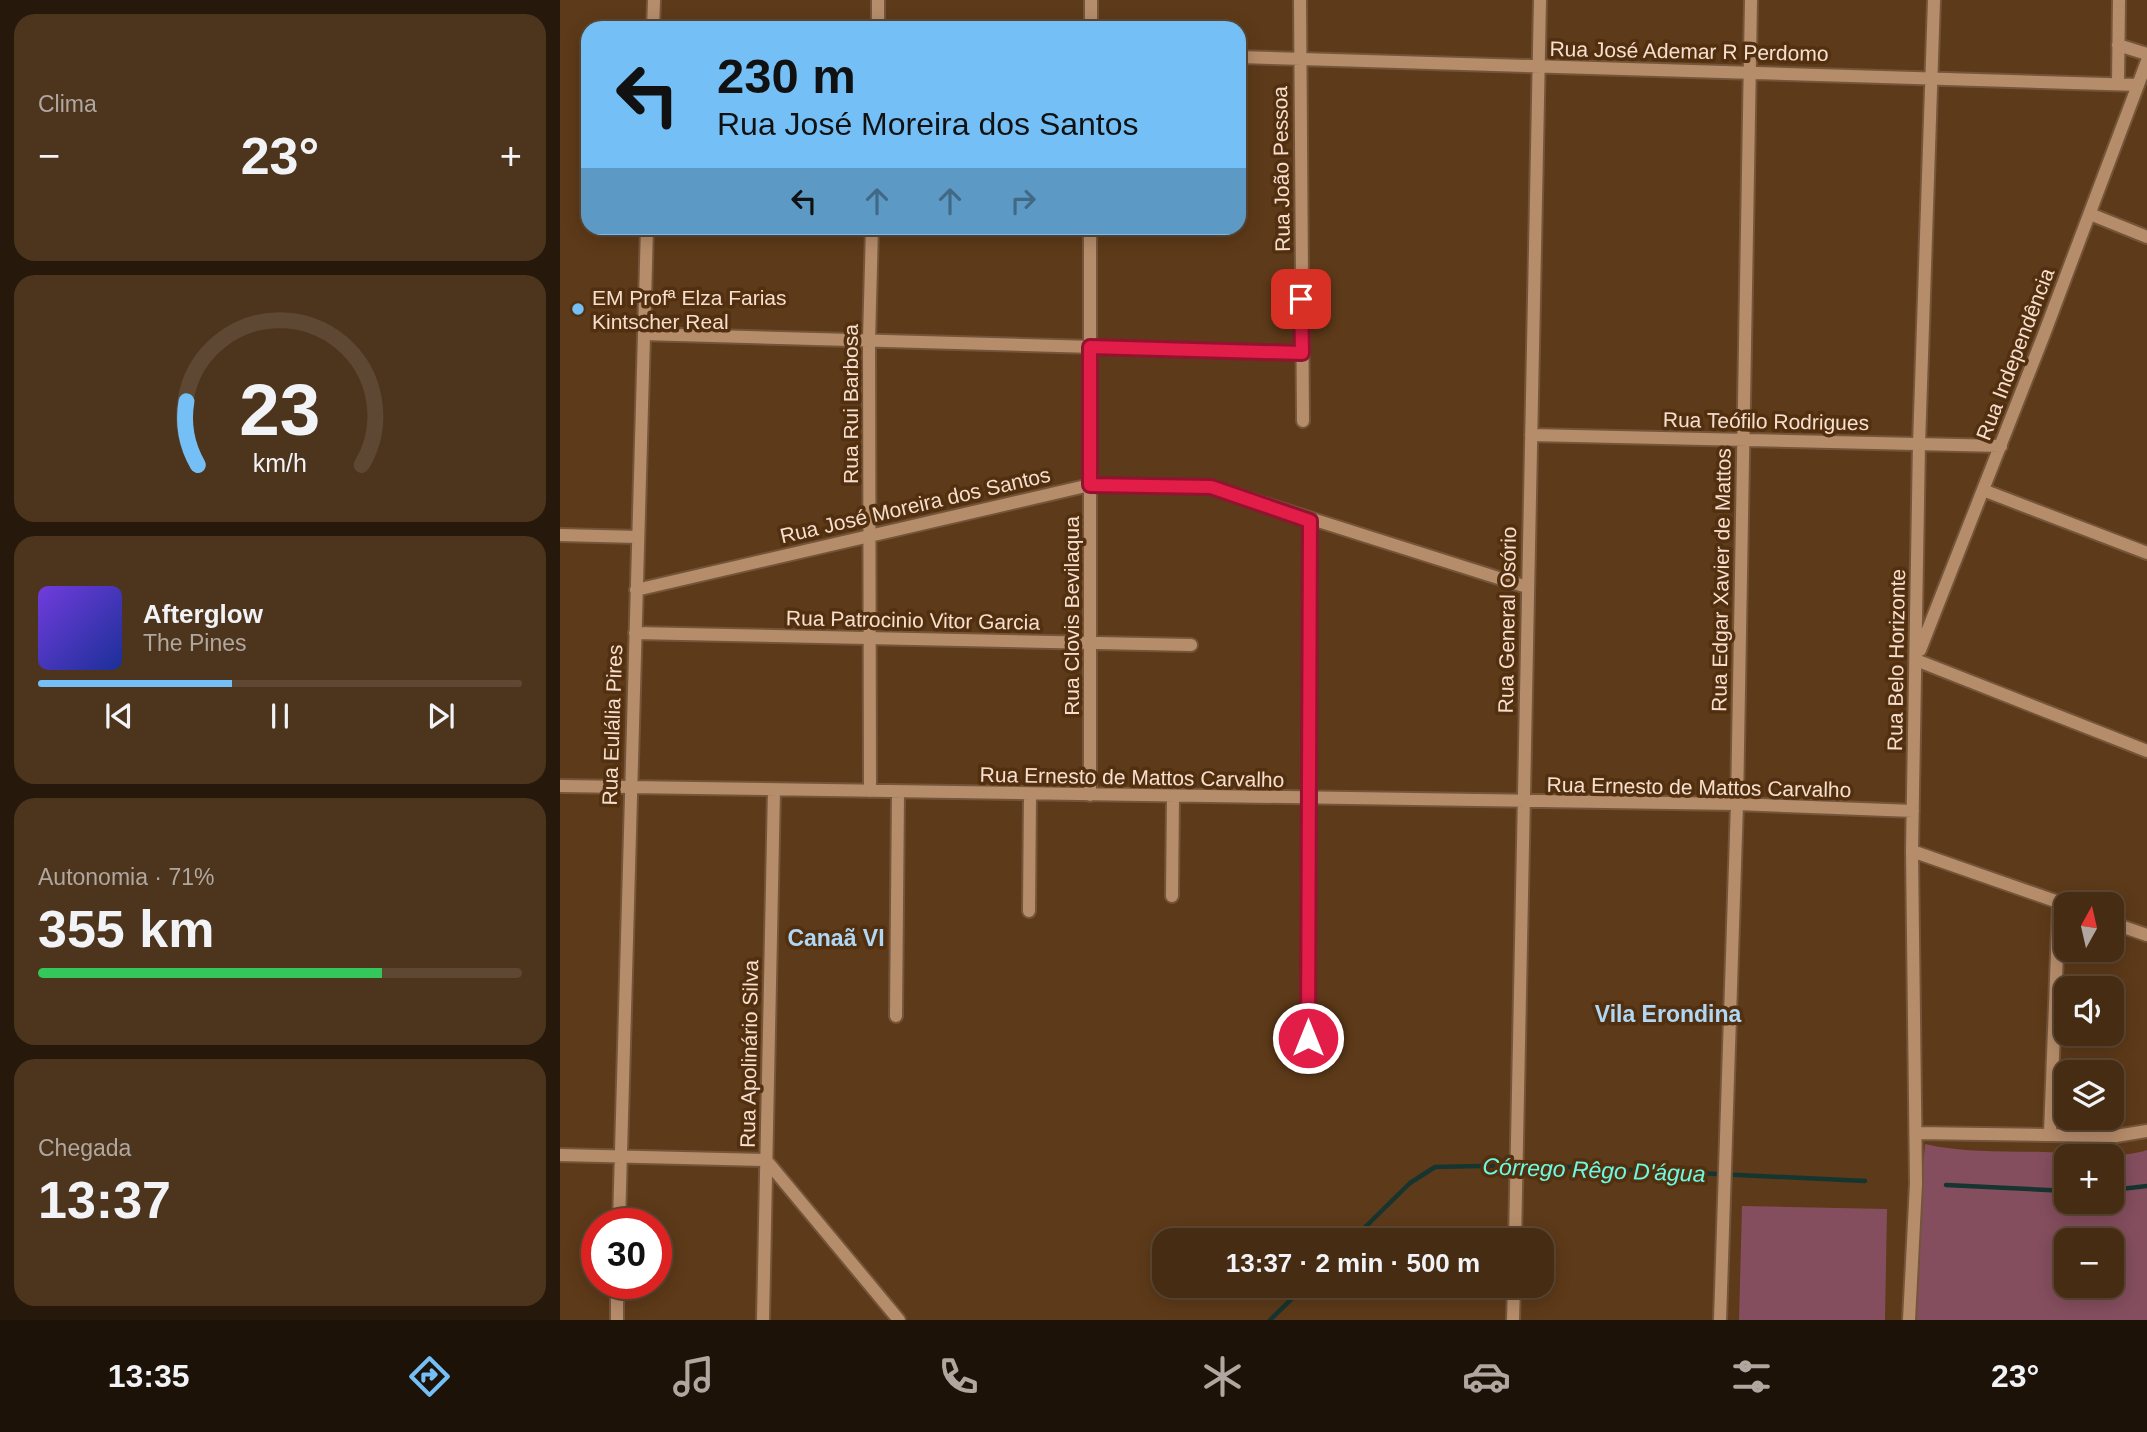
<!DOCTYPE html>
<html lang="pt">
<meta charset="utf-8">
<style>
:root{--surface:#462c13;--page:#4d341c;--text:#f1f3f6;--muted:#b0a7a0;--line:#5e4833;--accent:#74c0f6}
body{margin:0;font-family:Helvetica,sans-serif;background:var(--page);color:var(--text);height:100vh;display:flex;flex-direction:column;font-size:26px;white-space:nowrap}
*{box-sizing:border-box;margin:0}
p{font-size:23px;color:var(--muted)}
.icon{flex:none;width:38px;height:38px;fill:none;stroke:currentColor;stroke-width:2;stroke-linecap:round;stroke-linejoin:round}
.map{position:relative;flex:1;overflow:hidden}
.side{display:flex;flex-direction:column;gap:14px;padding:14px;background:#26180a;width:560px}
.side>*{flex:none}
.hud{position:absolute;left:21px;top:21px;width:665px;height:214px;border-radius:21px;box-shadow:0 4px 18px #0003,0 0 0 2px var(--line);background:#74c0f6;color:#111;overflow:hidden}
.needle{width:46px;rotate:8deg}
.fabs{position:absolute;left:1494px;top:892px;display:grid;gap:14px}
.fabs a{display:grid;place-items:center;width:70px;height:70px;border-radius:14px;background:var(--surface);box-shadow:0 4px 18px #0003,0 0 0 2px var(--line);font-size:35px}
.speed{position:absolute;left:21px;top:1208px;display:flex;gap:14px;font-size:35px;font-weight:700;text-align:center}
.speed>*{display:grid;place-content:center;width:91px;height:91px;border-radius:50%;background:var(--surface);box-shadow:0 4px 18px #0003,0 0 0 2px var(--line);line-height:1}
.speed .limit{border:10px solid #d22;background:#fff;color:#111}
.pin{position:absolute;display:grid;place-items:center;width:60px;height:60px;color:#fff;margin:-30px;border-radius:14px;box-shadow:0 4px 10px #0006}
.me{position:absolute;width:77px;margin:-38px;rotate:0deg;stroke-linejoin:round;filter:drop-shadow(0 0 5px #0008)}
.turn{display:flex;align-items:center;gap:24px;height:147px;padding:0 21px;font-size:32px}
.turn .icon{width:91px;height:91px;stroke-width:2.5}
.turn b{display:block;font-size:49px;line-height:60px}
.lanes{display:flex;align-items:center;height:66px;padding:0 21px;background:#0003;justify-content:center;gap:35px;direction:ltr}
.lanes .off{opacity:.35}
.big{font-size:52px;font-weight:700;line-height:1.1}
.side .card{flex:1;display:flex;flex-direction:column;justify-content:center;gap:10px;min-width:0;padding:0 24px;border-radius:21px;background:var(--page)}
.side .dial{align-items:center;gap:0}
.dial svg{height:182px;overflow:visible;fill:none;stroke:var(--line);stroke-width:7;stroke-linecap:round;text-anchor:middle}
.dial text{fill:var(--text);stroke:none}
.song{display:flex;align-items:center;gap:21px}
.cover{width:84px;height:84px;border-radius:10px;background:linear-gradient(135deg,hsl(260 70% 55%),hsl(230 70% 35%))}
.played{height:7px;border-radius:4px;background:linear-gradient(90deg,var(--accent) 40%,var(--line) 40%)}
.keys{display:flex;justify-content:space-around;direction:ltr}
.heat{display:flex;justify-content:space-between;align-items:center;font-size:38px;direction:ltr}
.charge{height:10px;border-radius:5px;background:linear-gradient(90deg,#34c759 71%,var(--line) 0)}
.trip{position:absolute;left:592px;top:1228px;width:402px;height:70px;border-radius:21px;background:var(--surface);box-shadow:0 4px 18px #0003,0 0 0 2px var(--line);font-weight:700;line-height:70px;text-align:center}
.tabs{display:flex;height:112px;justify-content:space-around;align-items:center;background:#1c1208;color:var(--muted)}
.tabs .icon{width:49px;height:49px}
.tabs .selected{color:var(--accent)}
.tabs b{font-size:32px;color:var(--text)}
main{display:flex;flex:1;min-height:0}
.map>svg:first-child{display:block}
</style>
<main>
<section class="side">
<div class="card"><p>Clima</p>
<div class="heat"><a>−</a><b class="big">23°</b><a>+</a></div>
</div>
<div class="card dial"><svg viewBox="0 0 100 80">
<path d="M14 69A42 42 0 1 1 86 69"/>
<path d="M14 69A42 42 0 0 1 9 41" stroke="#74c0f6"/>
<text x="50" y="56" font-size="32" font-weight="700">23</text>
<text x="50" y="72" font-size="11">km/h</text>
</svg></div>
<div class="card">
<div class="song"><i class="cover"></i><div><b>Afterglow</b><p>The Pines</p></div></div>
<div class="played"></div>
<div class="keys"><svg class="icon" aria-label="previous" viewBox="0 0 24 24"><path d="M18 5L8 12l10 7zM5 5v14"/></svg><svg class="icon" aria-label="pause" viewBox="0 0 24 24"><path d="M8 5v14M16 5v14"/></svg><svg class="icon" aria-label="next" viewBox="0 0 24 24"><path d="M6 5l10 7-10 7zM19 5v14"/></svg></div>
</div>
<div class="card"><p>Autonomia · 71%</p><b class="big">355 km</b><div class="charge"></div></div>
<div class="card"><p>Chegada</p><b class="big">13:37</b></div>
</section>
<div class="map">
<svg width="1587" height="1320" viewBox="0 0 1587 1320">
<rect width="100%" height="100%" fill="#5d3a19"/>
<path fill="#844e5e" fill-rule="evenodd" d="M1365 1144C1403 1153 1444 1151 1484 1152 1516 1153 1556 1160 1587 1150V1320H1355V1266ZM1507 1157H1552V1202H1507ZM1507 1241H1552V1286H1507Z
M1182 1206 1327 1209 1325 1320H1179Z"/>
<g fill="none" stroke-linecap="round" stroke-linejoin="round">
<path stroke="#163530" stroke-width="4.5" d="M1386 1185 1507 1191
M1552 1190 1587 1186
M791 1241 850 1183 875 1167 969 1165 1305 1181
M710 1320 745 1286"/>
<defs>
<path id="minor" d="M531 0V28
M740 0 743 421
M93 28 94 0
M318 28V0
M1558 45 1587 54
M679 57 1578 85
M1558 84 1559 0
M1530 214 1587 237
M530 228V795
M84 334 742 353
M971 435 1441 446
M1423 490 1587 553
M0 535 78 537
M76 590 530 485 651 487 967 587
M75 633 631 645
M1360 650 1483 337 1587 61
M1356 660 1587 751
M0 786 1177 804 1353 811
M310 791 309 340 312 228
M1352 851 1504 904
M612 896 613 797
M469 911 470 794
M1552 923 1587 935
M336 1016 338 792
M748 1038 750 521
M1356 1133 1556 1136 1587 1131
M1490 1133 1499 902
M0 1155 206 1160 339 1320
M59 1223 87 228
M955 1241 980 0
M57 1320V1283
M203 1320 214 790
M953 1320 954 1286
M1160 1320 1177 804 1191 0
M1349 1320 1356 1184 1352 851 1359 444 1374 0"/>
</defs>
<use href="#minor" stroke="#74553a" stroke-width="16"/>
<use href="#minor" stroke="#b68d6b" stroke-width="12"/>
</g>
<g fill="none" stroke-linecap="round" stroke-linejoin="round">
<defs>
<path id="route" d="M741 299 742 353 530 347V485L651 487 750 521 748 1038"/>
</defs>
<use href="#route" stroke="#92132f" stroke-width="18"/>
<use href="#route" stroke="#e11d48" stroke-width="12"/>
</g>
<circle fill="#74c0f6" stroke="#522f0e" stroke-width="2.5" cx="18" cy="309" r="7"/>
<g text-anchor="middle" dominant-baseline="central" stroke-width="7" stroke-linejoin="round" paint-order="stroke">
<g font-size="21" fill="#f6dfce" stroke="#522f0e">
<text transform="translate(1129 51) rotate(1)">Rua José Ademar R Perdomo</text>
<text transform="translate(721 169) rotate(-91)">Rua João Pessoa</text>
<text transform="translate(1455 354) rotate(-69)">Rua Independência</text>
<text transform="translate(290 404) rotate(-90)">Rua Rui Barbosa</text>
<text transform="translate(1206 421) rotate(1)">Rua Teófilo Rodrigues</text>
<text transform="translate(355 505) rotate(-13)">Rua José Moreira dos Santos</text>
<text transform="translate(1161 580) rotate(-89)">Rua Edgar Xavier de Mattos</text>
<text transform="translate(511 616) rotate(-90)">Rua Clovis Bevilaqua</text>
<text transform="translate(353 620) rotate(1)">Rua Patrocinio Vitor Garcia</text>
<text transform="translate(947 620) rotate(-89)">Rua General Osório</text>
<text transform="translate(1336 660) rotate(-89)">Rua Belo Horizonte</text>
<text transform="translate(52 725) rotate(-88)">Rua Eulália Pires</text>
<text transform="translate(572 777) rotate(1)">Rua Ernesto de Mattos Carvalho</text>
<text transform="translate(1139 787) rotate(1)">Rua Ernesto de Mattos Carvalho</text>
<text transform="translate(189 1054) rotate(-89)">Rua Apolinário Silva</text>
</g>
<g font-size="21" fill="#f6dfce" stroke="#522f0e" text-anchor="start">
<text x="32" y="297">EM Profª Elza Farias<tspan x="32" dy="24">Kintscher Real</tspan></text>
</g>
<g font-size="23" font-weight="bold" fill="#afd8f6" stroke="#522f0e">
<text x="276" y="938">Canaã VI</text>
<text x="1108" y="1014">Vila Erondina</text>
</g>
<g font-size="23" font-style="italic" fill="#6cfae2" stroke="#522f0e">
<text transform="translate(1034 1170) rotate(2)">Córrego Rêgo D'água</text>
</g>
</g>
</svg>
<div class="fabs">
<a><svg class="needle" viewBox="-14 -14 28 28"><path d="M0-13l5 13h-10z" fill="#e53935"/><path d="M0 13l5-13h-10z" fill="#b0a7a0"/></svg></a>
<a><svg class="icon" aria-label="sound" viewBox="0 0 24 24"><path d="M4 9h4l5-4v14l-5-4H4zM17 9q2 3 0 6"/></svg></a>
<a><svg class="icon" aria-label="layers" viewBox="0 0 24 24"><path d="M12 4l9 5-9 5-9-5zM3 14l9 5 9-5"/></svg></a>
<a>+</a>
<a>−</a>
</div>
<div class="speed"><div class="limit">30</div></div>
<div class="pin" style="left:741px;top:299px;background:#d93025"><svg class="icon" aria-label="arrive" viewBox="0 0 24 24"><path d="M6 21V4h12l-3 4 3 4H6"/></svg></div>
<svg class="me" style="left:748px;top:1038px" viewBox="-20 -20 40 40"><circle r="17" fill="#e11d48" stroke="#fff" stroke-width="3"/><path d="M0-11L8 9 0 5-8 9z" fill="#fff"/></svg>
<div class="trip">13:37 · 2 min · 500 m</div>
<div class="hud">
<div class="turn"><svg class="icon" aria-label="left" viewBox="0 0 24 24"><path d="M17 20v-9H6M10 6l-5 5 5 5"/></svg><div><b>230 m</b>Rua José Moreira dos Santos</div></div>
<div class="lanes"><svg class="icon" aria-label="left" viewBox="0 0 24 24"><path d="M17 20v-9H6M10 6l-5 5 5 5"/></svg><svg class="icon off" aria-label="ahead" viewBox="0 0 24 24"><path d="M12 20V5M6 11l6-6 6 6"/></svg><svg class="icon off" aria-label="ahead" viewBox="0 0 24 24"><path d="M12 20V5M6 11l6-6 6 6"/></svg><svg class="icon off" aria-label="right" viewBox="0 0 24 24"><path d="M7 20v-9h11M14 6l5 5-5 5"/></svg></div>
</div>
</div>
</main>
<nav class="tabs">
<b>13:35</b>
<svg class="icon selected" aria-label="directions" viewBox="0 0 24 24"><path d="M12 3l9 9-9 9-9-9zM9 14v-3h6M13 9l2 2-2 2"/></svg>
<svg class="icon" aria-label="music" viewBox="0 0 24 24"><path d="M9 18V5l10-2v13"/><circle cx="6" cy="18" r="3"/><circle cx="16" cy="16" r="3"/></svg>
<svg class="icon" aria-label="phone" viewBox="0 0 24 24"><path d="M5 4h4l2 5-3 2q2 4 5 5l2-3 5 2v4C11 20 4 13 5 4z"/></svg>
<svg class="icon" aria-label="climate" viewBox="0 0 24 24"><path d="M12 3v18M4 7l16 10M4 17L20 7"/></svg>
<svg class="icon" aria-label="car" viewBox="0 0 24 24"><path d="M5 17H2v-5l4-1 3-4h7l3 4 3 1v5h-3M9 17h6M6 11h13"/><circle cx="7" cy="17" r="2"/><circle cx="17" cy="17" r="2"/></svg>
<svg class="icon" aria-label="filters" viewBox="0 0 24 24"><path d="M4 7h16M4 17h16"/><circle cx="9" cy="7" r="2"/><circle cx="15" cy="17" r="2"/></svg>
<b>23°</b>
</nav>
